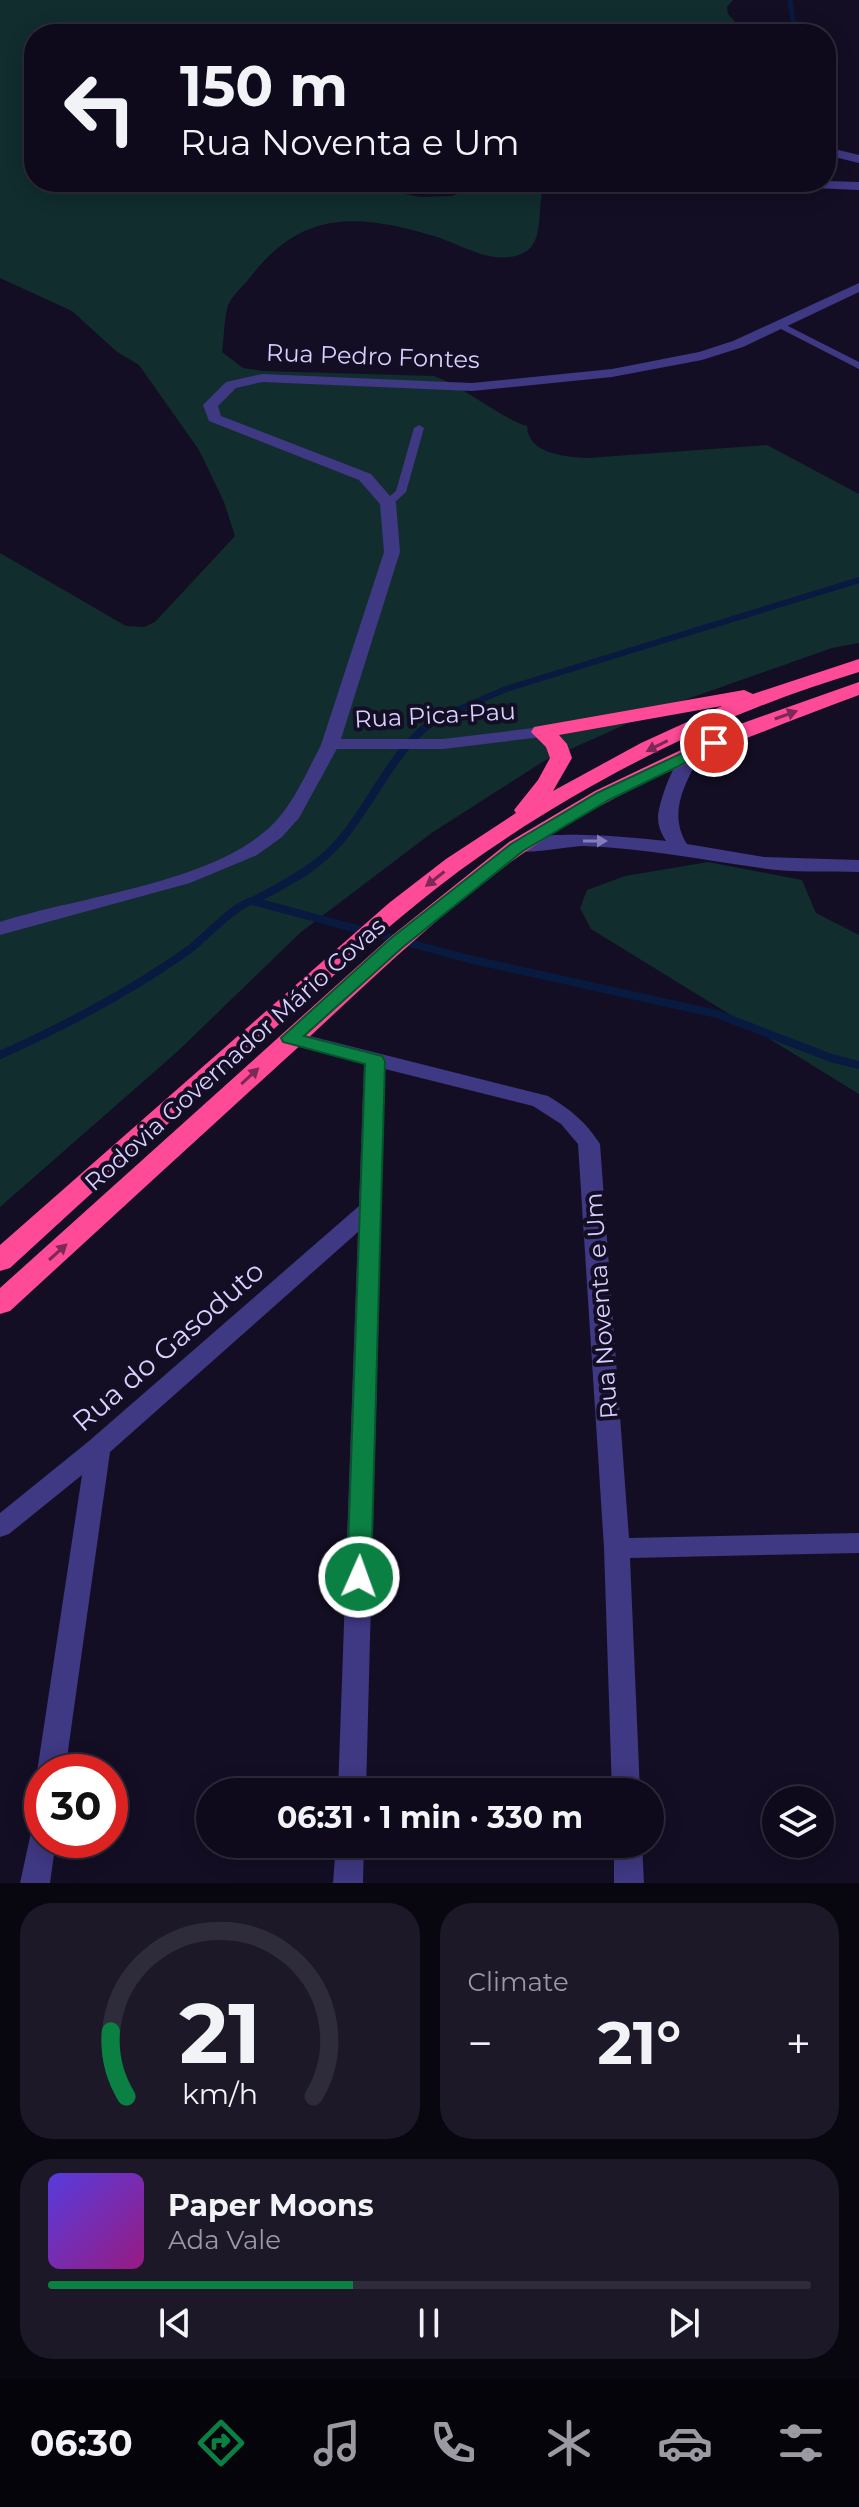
<!DOCTYPE html>
<meta charset="utf-8">
<style>
:root{--surface:#0e0a1b;--page:#1c1828;--text:#f1f3f6;--muted:#9b9aa3;--line:#2e2b3a;--accent:#0b8043}
body{margin:0;font-family:Montserrat,sans-serif;background:var(--page);color:var(--text);height:100vh;display:flex;flex-direction:column;font-size:30px;white-space:nowrap}
*{box-sizing:border-box;margin:0}
p{font-size:26px;color:var(--muted)}
.icon{flex:none;width:44px;height:44px;fill:none;stroke:currentColor;stroke-width:2;stroke-linecap:round;stroke-linejoin:round}
.map{position:relative;height:1883px;overflow:hidden}
.sheet{display:flex;flex-direction:column;gap:20px;padding:20px;background:#08060f;flex:1}
.sheet>*{flex:none}
.hud{position:absolute;left:24px;top:24px;width:812px;height:168px;border-radius:32px;box-shadow:0 4px 20px #0003,0 0 0 2px var(--line);background:#0e0a1b;color:var(--text);overflow:hidden}
.fabs{position:absolute;left:762px;top:1786px;display:grid;gap:16px}
.fabs a{display:grid;place-items:center;width:72px;height:72px;border-radius:50%;background:var(--surface);box-shadow:0 4px 20px #0003,0 0 0 2px var(--line);font-size:40px}
.speed{position:absolute;left:24px;top:1754px;display:flex;gap:16px;font-size:40px;font-weight:700;text-align:center}
.speed>*{display:grid;place-content:center;width:104px;height:104px;border-radius:50%;background:var(--surface);box-shadow:0 4px 20px #0003,0 0 0 2px var(--line);line-height:1}
.speed .limit{border:12px solid #d22;background:#fff;color:#111}
.pin{position:absolute;display:grid;place-items:center;width:68px;height:68px;color:#fff;margin:-34px;border:4px solid #fff;border-radius:50%;box-shadow:0 2px 8px #0007}
.me{position:absolute;width:88px;margin:-44px;rotate:2deg;stroke-linejoin:round;filter:drop-shadow(0 0 6px #0008)}
.turn{display:flex;align-items:center;gap:28px;height:168px;padding:0 24px;font-size:36px}
.turn .icon{width:104px;height:104px;stroke-width:2.5}
.turn b{display:block;font-size:56px;line-height:68px}
.big{font-size:60px;font-weight:700;line-height:1.1}
.sheet .tile{flex:1;display:flex;flex-direction:column;justify-content:center;gap:12px;min-width:0;padding:0 28px;border-radius:32px;background:var(--page)}
.sheet .dial{align-items:center;gap:0}
.dial svg{height:208px;overflow:visible;fill:none;stroke:var(--line);stroke-width:7;stroke-linecap:round;text-anchor:middle}
.dial text{fill:var(--text);stroke:none}
.song{display:flex;align-items:center;gap:24px}
.cover{width:96px;height:96px;border-radius:12px;background:linear-gradient(135deg,hsl(250 70% 55%),hsl(310 70% 35%))}
.played{height:8px;border-radius:4px;background:linear-gradient(90deg,var(--accent) 40%,var(--line) 40%)}
.keys{display:flex;justify-content:space-around;direction:ltr}
.heat{display:flex;justify-content:space-between;align-items:center;font-size:44px;direction:ltr}
.sheet .tiles{flex:1;display:grid;gap:20px;grid-template-columns:1fr 1fr}
.tile:last-child{grid-column:span 2}
.trip{position:absolute;left:196px;top:1778px;width:468px;height:80px;border-radius:40px;background:var(--surface);box-shadow:0 4px 20px #0003,0 0 0 2px var(--line);font-weight:700;line-height:80px;text-align:center}
.tab-bar{display:flex;height:128px;justify-content:space-around;align-items:center;background:#06040b;color:var(--muted)}
.tab-bar .icon{width:56px;height:56px}
.tab-bar .on{color:var(--accent)}
.tab-bar b{font-size:36px;color:var(--text)}
.map>svg:first-child{display:block}
</style>
<div class="map">
<svg width="859" height="1883" viewBox="0 0 859 1883">
<rect width="100%" height="100%" fill="#130e24"/>
<path fill="#112d2e" d="M0 0H733L727 7 728 14 746 34H34V182H358L373 188 421 197 452 196 490 182H542C543 192 540 202 540 212 538 234 538 253 510 257 484 261 458 243 434 236 360 214 303 209 252 275 244 286 230 296 227 309 224 323 224 338 222 352L243 368 263 371 434 376C468 389 497 416 527 426 528 454 566 457 587 458L767 445 859 494V643L832 648 662 708 544 761 433 832 301 932 178 1051 0 1207V553L126 626 144 627 155 622 235 536 224 502 199 450 139 365 116 351 72 311 0 278Z
M708 862 802 880 816 913 859 935V1094L591 929 580 908 587 890 625 876Z"/>
<g fill="none" stroke-linecap="round" stroke-linejoin="round">
<path stroke="#091a41" stroke-width="5" d="M790 0 795 34
M826 127 831 132"/>
<path stroke="#091a41" stroke-width="6" d="M436 719 506 689 859 580"/>
<path stroke="#091a41" stroke-width="8" d="M253 901 469 959 717 1014 831 1058 859 1065
M0 1055C67 1025 130 992 190 949 205 937 238 902 253 901 284 884 316 869 339 842 374 802 393 747 439 717"/>
<path fill="#3f3883" fill-rule="evenodd" d="M780 322 859 362V369L777 327V323Z
M419 425 424 428 406 492 392 505H384V501L396 491 414 428Z"/>
<path fill="#3f3883" fill-rule="evenodd" d="M826 147 859 155V163L826 155Z
M826 181 859 182V190L767 186 761 182Z
M330 740 339 745 299 818 282 837 257 855 190 883 0 935V922C80 896 207 884 269 828 293 806 306 773 321 745Z
M691 749 700 754C686 784 667 812 687 844L764 857 859 860V872C827 871 793 873 761 868 702 860 644 848 584 846 567 846 518 858 507 847 528 826 636 838 666 841 661 833 658 826 658 817 659 801 676 752 691 749Z
M290 1031 548 1096C570 1109 586 1122 600 1144L629 1538 859 1533V1553L630 1558 640 1792H612L604 1548 578 1144 561 1124 533 1106 385 1069 366 1792H338L358 1232 110 1452 65 1772H42V1781L37 1772 82 1475 9 1534 0 1537V1513L89 1441 359 1206 364 1063 283 1043 280 1038 283 1033Z
M42 1825V1840H56L50 1883H20L32 1828Z
M336 1844H364L363 1883H333Z
M614 1844H642L644 1883H614Z"/>
<path fill="#3f3883" fill-rule="evenodd" d="M859 283V292L743 347 702 360 612 377 472 391 262 382 236 388 218 406 221 416 371 474 396 503 400 552 341 739H443L542 727 551 732 542 737 443 749H324L321 745 384 552 380 504 359 480 209 421 203 405 226 382 262 374 472 383 612 369 699 352 733 341Z"/>
<path fill="#ff4b97" fill-rule="evenodd" d="M859 659V672C716 715 580 783 459 871 401 914 347 964 293 1012 198 1096 104 1182 10 1268L0 1271V1245L389 903 446 859 516 813 514 810 538 780 550 758 546 747 531 732 534 727 744 690 753 694ZM722 706 641 743 553 791 572 758 567 744 559 735Z
M859 682V695C745 738 626 782 525 852 447 906 375 976 305 1041 206 1131 108 1221 10 1311L0 1314V1288L389 938 509 842 595 791 683 749 729 728Z"/>
</g>
<defs><path id="oneway-solid" d="M-6-.8H1V-3.2L6.5 0L1 3.2V.8H-6Z" transform="scale(2)"/></defs>
<g fill="#7d2958">
<use href="#oneway-solid" transform="translate(786 715) rotate(-20)"/>
<use href="#oneway-solid" transform="translate(657 746) rotate(153)"/>
<use href="#oneway-solid" transform="translate(435 879) rotate(142)"/>
<use href="#oneway-solid" transform="translate(250 1076) rotate(-43)"/>
<use href="#oneway-solid" transform="translate(58 1252) rotate(-42)"/>
</g>
<use fill="#847cbb" href="#oneway-solid" transform="translate(595 841)"/>
<path fill="#0b8043" stroke="#07532c" stroke-width="2" d="M714 738 723 743 720 746 609 800 523 851 403 947 304 1036 382 1056 385 1061 371 1577 368 1583 359 1586 351 1583 347 1577 365 1064 283 1042 281 1038 390 939 511 844 597 793Z"/>
<g text-anchor="middle" dominant-baseline="central" stroke-width="8" stroke-linejoin="round" paint-order="stroke">
<g font-size="24" fill="#d8d0ff" stroke="#130e24">
<text transform="translate(373 356) rotate(2)">Rua Pedro Fontes</text>
<text transform="translate(435 715) rotate(-3)">Rua Pica-Pau</text>
<text transform="translate(235 1054) rotate(-42)">Rodovia Governador Mário Covas</text>
<text transform="translate(601 1306) rotate(-94)">Rua Noventa e Um</text>
</g>
<g font-size="28" fill="#d8d0ff" stroke="#130e24">
<text transform="translate(168 1346) rotate(-41)">Rua do Gasoduto</text>
</g>
</g>
</svg>
<div class="fabs">
<a><svg class="icon" aria-label="layers" viewBox="0 0 24 24"><path d="M12 4l9 5-9 5-9-5zM3 14l9 5 9-5"/></svg></a>
</div>
<div class="speed"><div class="limit">30</div></div>
<div class="pin" style="left:714px;top:743px;background:#d93025"><svg class="icon" aria-label="arrive" viewBox="0 0 24 24"><path d="M6 21V4h12l-3 4 3 4H6"/></svg></div>
<svg class="me" style="left:359px;top:1577px" viewBox="-20 -20 40 40"><circle r="17" fill="#0b8043" stroke="#fff" stroke-width="3"/><path d="M0-11L8 9 0 5-8 9z" fill="#fff"/></svg>
<div class="trip">06:31 · 1 min · 330 m</div>
<div class="hud">
<div class="turn"><svg class="icon" aria-label="left" viewBox="0 0 24 24"><path d="M17 20v-9H6M10 6l-5 5 5 5"/></svg><div><b>150 m</b>Rua Noventa e Um</div></div>
</div>
</div>
<section class="sheet">
<div class="tiles">
<div class="tile dial"><svg viewBox="0 0 100 80">
<path d="M14 69A42 42 0 1 1 86 69"/>
<path d="M14 69A42 42 0 0 1 8 44" stroke="#0b8043"/>
<text x="50" y="56" font-size="32" font-weight="700">21</text>
<text x="50" y="72" font-size="11">km/h</text>
</svg></div>
<div class="tile"><p>Climate</p>
<div class="heat"><a>−</a><b class="big">21°</b><a>+</a></div>
</div>
<div class="tile">
<div class="song"><i class="cover"></i><div><b>Paper Moons</b><p>Ada Vale</p></div></div>
<div class="played"></div>
<div class="keys"><svg class="icon" aria-label="previous" viewBox="0 0 24 24"><path d="M18 5L8 12l10 7zM5 5v14"/></svg><svg class="icon" aria-label="pause" viewBox="0 0 24 24"><path d="M8 5v14M16 5v14"/></svg><svg class="icon" aria-label="next" viewBox="0 0 24 24"><path d="M6 5l10 7-10 7zM19 5v14"/></svg></div>
</div>
</div>
</section>
<nav class="tab-bar">
<b>06:30</b>
<svg class="icon on" aria-label="directions" viewBox="0 0 24 24"><path d="M12 3l9 9-9 9-9-9zM9 14v-3h6M13 9l2 2-2 2"/></svg>
<svg class="icon" aria-label="music" viewBox="0 0 24 24"><path d="M9 18V5l10-2v13"/><circle cx="6" cy="18" r="3"/><circle cx="16" cy="16" r="3"/></svg>
<svg class="icon" aria-label="phone" viewBox="0 0 24 24"><path d="M5 4h4l2 5-3 2q2 4 5 5l2-3 5 2v4C11 20 4 13 5 4z"/></svg>
<svg class="icon" aria-label="climate" viewBox="0 0 24 24"><path d="M12 3v18M4 7l16 10M4 17L20 7"/></svg>
<svg class="icon" aria-label="car" viewBox="0 0 24 24"><path d="M5 17H2v-5l4-1 3-4h7l3 4 3 1v5h-3M9 17h6M6 11h13"/><circle cx="7" cy="17" r="2"/><circle cx="17" cy="17" r="2"/></svg>
<svg class="icon" aria-label="filters" viewBox="0 0 24 24"><path d="M4 7h16M4 17h16"/><circle cx="9" cy="7" r="2"/><circle cx="15" cy="17" r="2"/></svg>
</nav>
